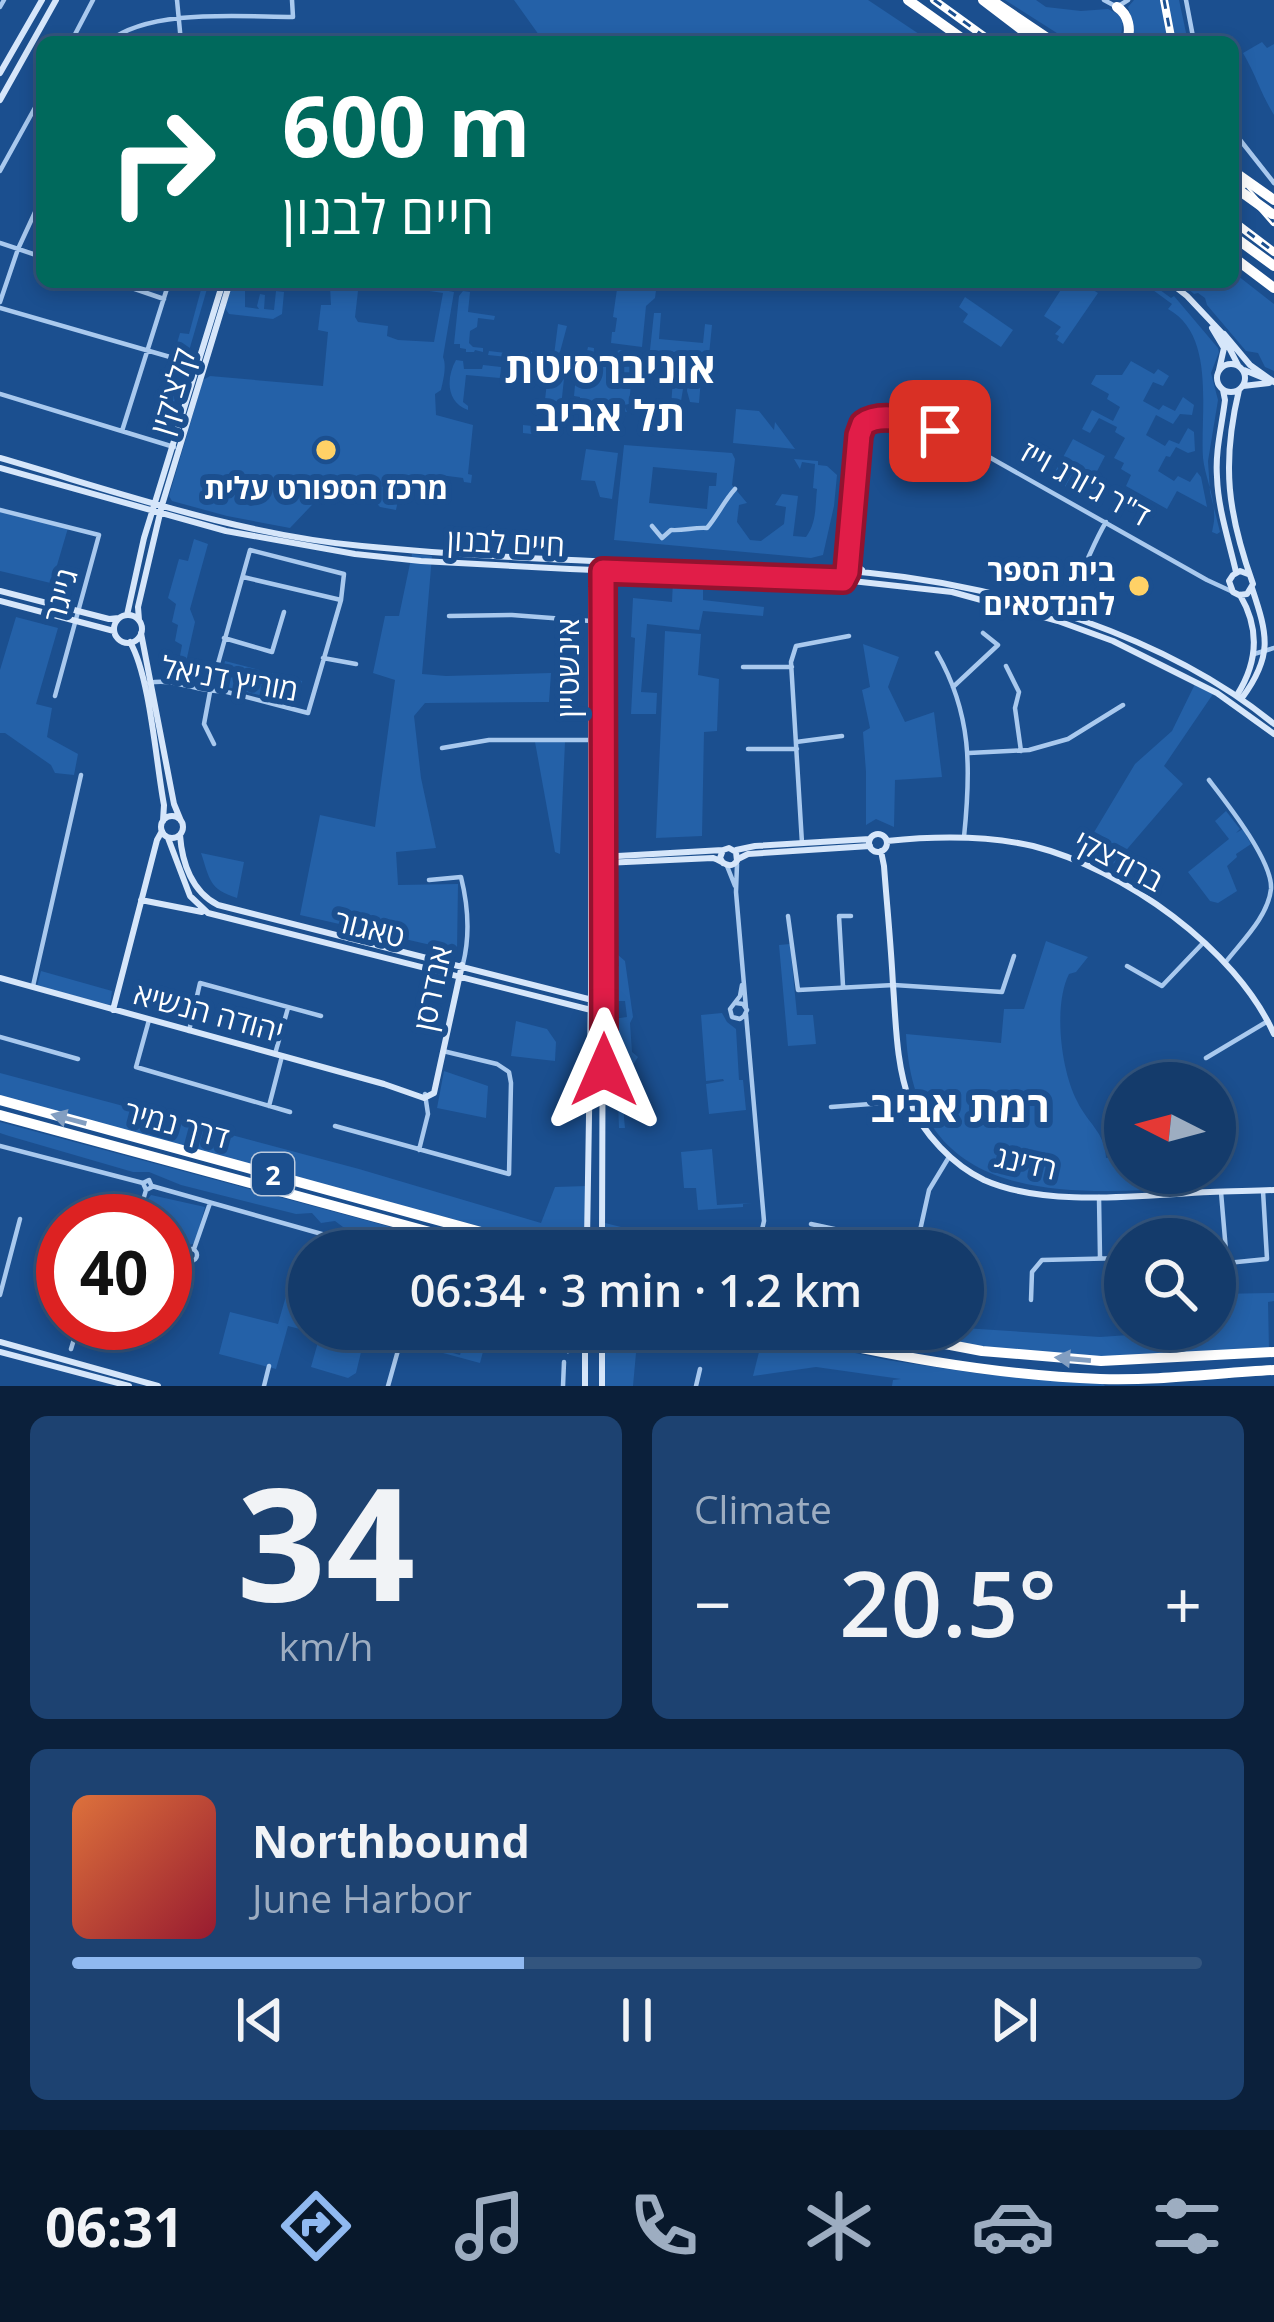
<!DOCTYPE html>
<meta charset="utf-8">
<style>
:root{--surface:#143b6b;--page:#1d4271;--text:#f1f3f6;--muted:#9dadc1;--line:#33557e;--accent:#90b9f0}
body{margin:0;font-family:"Open Sans",Heebo,sans-serif;background:var(--page);color:var(--text);height:100vh;display:flex;flex-direction:column;font-size:45px;white-space:nowrap}
*{box-sizing:border-box;margin:0}
p{font-size:39px;color:var(--muted)}
.icon{flex:none;width:66px;height:66px;fill:none;stroke:currentColor;stroke-width:2;stroke-linecap:round;stroke-linejoin:round}
.map{position:relative;height:1386px;overflow:hidden}
.sheet{display:flex;flex-direction:column;gap:30px;padding:30px;background:#0b203b;flex:1}
.sheet>*{flex:none}
.hud{position:absolute;left:36px;top:36px;width:1203px;height:252px;border-radius:18px;box-shadow:0 6px 18px #0003,0 0 0 3px var(--line);background:#00695c;color:#fff;overflow:hidden}
.needle{width:78px;rotate:276deg}
.controls{position:absolute;left:1104px;top:1062px;display:grid;gap:24px}
.controls a{display:grid;place-items:center;width:132px;height:132px;border-radius:50%;background:var(--surface);box-shadow:0 6px 18px #0003,0 0 0 3px var(--line);font-size:60px}
.speed{position:absolute;left:36px;top:1194px;display:flex;gap:24px;font-size:60px;font-weight:700;text-align:center}
.speed>*{display:grid;place-content:center;width:156px;height:156px;border-radius:50%;background:var(--surface);box-shadow:0 6px 18px #0003,0 0 0 3px var(--line);line-height:1}
.speed .limit{border:18px solid #d22;background:#fff;color:#111}
.pin{position:absolute;display:grid;place-items:center;width:102px;height:102px;color:#fff;margin:-51px;border-radius:24px;box-shadow:0 6px 18px #0006}
.me{position:absolute;width:132px;margin:-66px;rotate:0deg;stroke-linejoin:round;filter:drop-shadow(0 0 9px #0008)}
.turn{display:flex;align-items:center;gap:42px;height:252px;padding:0 48px;font-size:54px}
.turn .icon{width:156px;height:156px;stroke-width:2.5}
.turn b{display:block;font-size:84px;line-height:102px}
.big{font-size:90px;font-weight:600;line-height:1.1}
.sheet .tile{flex:1;display:flex;flex-direction:column;justify-content:center;gap:18px;min-width:0;padding:0 42px;border-radius:18px;background:var(--page)}
.sheet .dial{align-items:center;gap:0}
.dial b{font-size:156px;line-height:1}
.song{display:flex;align-items:center;gap:36px}
.cover{width:144px;height:144px;border-radius:18px;background:linear-gradient(135deg,hsl(20 70% 55%),hsl(350 70% 35%))}
.played{height:12px;border-radius:6px;background:linear-gradient(90deg,var(--accent) 40%,var(--line) 40%)}
.keys{display:flex;justify-content:space-around;direction:ltr}
.heat{display:flex;justify-content:space-between;align-items:center;font-size:66px;direction:ltr}
.sheet .tiles{flex:1;display:grid;gap:30px;grid-template-columns:1fr 1fr}
.tile:last-child{grid-column:span 2}
.trip{position:absolute;left:288px;top:1230px;width:696px;height:120px;border-radius:60px;background:var(--surface);box-shadow:0 6px 18px #0003,0 0 0 3px var(--line);font-weight:600;line-height:120px;text-align:center}
.tabs{display:flex;height:192px;justify-content:space-around;align-items:center;background:#08182b;color:var(--muted)}
.tabs .icon{width:84px;height:84px}
.tabs .active{color:var(--accent)}
.tabs b{font-size:54px;color:var(--text)}
.map>svg:first-child{display:block}
</style>
<div class="map">
<svg width="1274" height="1386" viewBox="0 0 1274 1386">
<rect width="100%" height="100%" fill="#1b4f8f"/>
<path fill="#2461a8" fill-rule="evenodd" d="M514 0H868L931 42H882L875 36 873 42H660L650 34 539 35Z
M1005 0H1036L1046 7 1081 11 1108 9 1118 14 1123 22 1120 42H1071Z
M1134 0H1179L1188 42H1132L1134 28 1128 7Z
M1262 42 1267 48 1274 44V115C1260 92 1256 75 1243 53Z
M1233 272 1274 304V371L1265 367 1258 353 1246 351 1207 305 1205 298 1198 293 1194 294 1180 282H1233Z
M194 282H209L166 430 153 426 180 333 189 334 202 286Z
M233 282H245V307L259 309 257 306 260 294 265 295 264 309 274 310 276 291 284 292 282 314 273 319 229 314 225 308Z
M618 282 657 283 655 298 646 306 642 347 611 343 612 332H615L617 318 613 317Z
M1061 282H1080L1098 293 1063 344 1057 340 1059 336 1055 334 1061 327 1044 316 1062 288 1059 285Z
M1142 282H1149L1171 298 1174 296 1218 348 1219 352 1211 373 1218 400 1208 461 1210 492 1220 532 1217 534 1212 532C1213 526 1215 520 1214 513 1214 495 1205 476 1203 458 1200 412 1216 335 1168 309L1172 304Z
M410 284 454 292 443 357C447 366 443 381 441 390L435 394 436 415 473 425 468 474 472 475 471 483 464 482 463 478 440 475 437 483 432 484 430 499 399 495 396 510 380 507 366 491 329 487 290 528 227 516 172 501 169 496 203 380 210 376 323 386 328 332 318 330 321 305H331L330 286 358 291 355 317 358 322 388 326 387 336 398 340 434 342 443 293 409 288Z
M463 291 470 292 468 312 495 316 494 320 478 318 477 327 470 331 469 343 473 347 483 348V352L475 350 474 352H466V349L460 348V344H454L459 296Z
M965 297 1013 330 1001 347 963 322 968 314 959 307Z
M654 313H661L659 339 703 343 705 324 712 325 709 355 650 350Z
M558 324 567 326 560 352 586 356 588 347 594 348 593 366 606 367 609 356H614L619 350 634 353 629 404 624 405 627 412 619 411 618 415H612L611 419 579 414 580 397 574 396 577 364 488 355 489 351 530 356 531 352 554 355Z
M657 356 709 361 708 366H702L699 403 690 402 687 391 688 379 685 378 686 366 682 362H677L681 379 674 386H681L683 389 676 431H669L670 417H674L675 408 671 407 674 364 657 362Z
M456 360 463 361 464 369H482L483 365 501 367 500 378 466 375 463 402 468 406V410C446 402 446 378 456 360Z
M1131 361 1154 374 1158 369 1169 376 1163 386 1153 382 1143 401 1159 410 1163 405 1175 411 1183 397 1194 405 1192 415 1180 414 1173 424 1156 415 1146 435 1165 446 1169 440 1179 444 1188 428 1194 432 1195 451 1188 453 1176 447 1170 457 1166 456 1158 471 1174 481 1178 476 1190 482 1197 472 1201 477 1207 507 1177 491 1167 509 1126 486 1131 475 1121 469 1124 463 1114 458 1125 438 1115 432 1117 427 1099 418 1090 433 1082 429 1092 410 1113 421 1120 407 1107 399 1109 394 1091 384 1096 375H1122Z
M555 368 565 369 561 407H555L553 422 560 423 559 437 523 433V425L542 427 547 382 527 379 528 370 548 372 550 377Z
M736 409 759 411 774 430 775 422 795 449 733 443Z
M1073 439 1105 456 1084 496 1051 479Z
M624 445 732 453 735 459 732 485 747 503 739 505 737 522 750 540 761 541 784 524 786 507 775 505 782 494 798 496 793 536 806 537C817 522 815 506 817 489L813 488 815 464 802 462 800 469 794 459 818 461V465L827 466 837 475 834 506 823 555 811 558 614 540ZM653 467 717 473 716 486H709L707 509 649 503Z
M586 449 618 453 612 499 600 497 595 481 581 480Z
M0 511 68 528 55 572 79 580 76 589 0 571Z
M194 539 208 544 190 609 195 622 182 680 176 678 182 645 175 641 178 625 172 622 176 604 168 598 179 559 188 561Z
M412 554 432 556 422 674 446 676 551 673 549 702 425 703 414 716 421 778 436 848 396 852 398 885 458 884 457 951 300 915 320 815 375 827 395 680 373 673 385 616H399Z
M673 580 703 583V600L764 607 763 616 703 611 699 630 647 624 641 692 657 693 656 714H631L635 638 631 637 633 598 672 602Z
M16 617 58 628 36 704 52 708 47 737 78 754 74 775 55 773 51 765 5 733H0V670Z
M665 631 701 634 698 675 719 679 717 731 704 732 702 836 656 838Z
M863 644 899 657 888 687 905 722 934 712 942 777 895 780 894 827 876 819 866 825V772L863 732 870 728 862 690 870 687Z
M225 661 302 681 296 704 219 685Z
M1195 684 1213 694 1164 766 1183 784 1110 869 1081 854 1135 764 1172 731Z
M535 742H565L560 854 555 852Z
M1226 811 1240 829 1236 833 1243 829 1251 844 1236 854 1237 857 1227 866 1237 891 1218 903 1210 901 1188 872 1229 839 1215 821Z
M201 853 244 862 237 898C209 889 210 880 201 853Z
M1046 941 1088 957 1076 972 1069 974C1053 1006 1061 1070 1077 1101 1088 1124 1105 1132 1106 1158L1125 1156V1173H1144L1147 1190C1025 1196 913 1182 906 1034L1001 1043 1004 1009H1024Z
M790 944 797 1015H813L816 1044 788 1046 779 945Z
M618 955 625 961 633 1017 630 1023 632 1052 638 1057 633 1065 636 1096C620 1100 624 1115 625 1128H619L617 1079 620 1042 613 1019 627 1017 625 1001H612L614 968 619 966Z
M41 971 112 991 110 1005 37 986Z
M722 1013 727 1022 736 1029 739 1080H743L746 1110 709 1114 706 1084 724 1081 723 1079 706 1081 701 1015Z
M516 1021 547 1029 556 1042 555 1061 511 1056Z
M444 1071 488 1086 486 1118 437 1108Z
M0 1073 359 1169 541 1223 555 1187 587 1186 585 1239 578 1251H561L508 1234 0 1097Z
M0 1122 424 1236 474 1251H436L427 1245 413 1246 343 1227 335 1221 321 1223 312 1213 296 1214 181 1185 149 1172H133L9 1136 0 1133Z
M712 1149 717 1205 753 1203 743 1204V1207L698 1210 696 1188H684L681 1152Z
M151 1195 205 1207 195 1243 186 1246 181 1253 182 1259 165 1254V1221H111L115 1209C135 1208 137 1214 151 1195Z
M605 1223 717 1251H607Z
M288 1289 309 1295V1329H317L316 1333 288 1326 276 1369 219 1354 230 1312 278 1324Z
M1274 1293V1301L1268 1302 1269 1350 1100 1358 983 1348 883 1329 963 1328 1100 1337 1215 1329V1294Z
M410 1329 434 1336 432 1343 438 1345V1349L460 1355 465 1338H469L472 1329H489L480 1363 406 1343Z
M605 1329H746L887 1360 982 1374 1101 1382 1105 1386H892L893 1380 901 1379 816 1367 753 1376 759 1352 638 1331 633 1386H605Z
M320 1335 362 1348 356 1373 348 1378 311 1367Z"/>
<g fill="none" stroke-linecap="round" stroke-linejoin="round">
<path stroke="#a9c9ee" stroke-width="4.5" d="M177 0 181 42
M1104 0 1117 7 1128 0
M1186 0 1194 42
M0 7 4 0
M71 42 93 0
M108 42C150 8 241 17 293 17L292 0
M1233 131 1274 183
M0 171 42 95
M0 243 42 257
M115 282 128 286
M132 288 164 299
M0 302 18 249 42 197
M0 308 177 359
M0 394 174 447
M122 431 169 282
M0 510 99 535 55 696
M652 526 662 538 671 530C684 531 694 527 707 528 718 515 724 501 735 489
M1079 577C1089 558 1095 540 1106 522
M843 580 840 571 855 415H861L915 423 950 435 1207 580 1233 592
M843 580 847 571 861 415
M449 616 512 615 591 621
M224 638 272 652 284 612
M937 653C972 714 971 769 964 837
M1254 654 1274 648
M323 658 356 664
M1006 666 1019 692 1015 708 1021 751
M743 667H792
M149 683C174 677 198 693 223 691L308 713 341 600 243 577
M953 687 998 645 983 633
M796 742 842 736
M214 744 204 724 210 692 250 550 344 574 341 600
M442 748 489 740H591
M748 749H797
M969 753 1029 750 1068 739 1123 705
M1209 780C1226 802 1273 861 1271 889 1268 917 1241 942 1225 963
M802 843 791 662 796 646 849 636
M737 864 736 892 746 1008
M727 866 735 886
M429 880 461 877C468 905 470 936 463 964
M788 916 798 990 894 985 1002 992 1014 956
M1127 966 1162 986 1203 943
M33 986 81 775
M843 986 839 916H851
M736 1003 743 1004 747 1010 744 1016 740 1019 732 1017 730 1009 740 996 742 985
M746 1014 764 1221 757 1251
M149 1020 136 1067 290 1112
M189 1031 200 983 321 1016
M0 1037 78 1059
M275 1054 288 1008
M1206 1058 1268 1021
M269 1106 282 1056
M831 1107 910 1101
M335 1126 509 1174 511 1083 509 1072 497 1064 443 1051
M0 1146 143 1183 146 1190 152 1187 149 1180 143 1183
M419 1150 428 1114 425 1094
M152 1186 382 1251
M1221 1192 1227 1263 1267 1259 1263 1191
M1099 1197 1100 1257
M107 1221 112 1204 133 1207 142 1204 146 1190
M811 1224 913 1246 925 1245
M917 1244 929 1190 949 1157
M185 1255a6 6 0 1 1 12 0a6 6 0 1 1-12 0Z
M194 1249 210 1203
M190 1261 187 1274 191 1284
M1215 1263H1227
M0 1295 20 1219
M1031 1300 1032 1272 1042 1260 1125 1258
M551 1329 568 1351
M71 1349 79 1323
M264 1386 269 1366
M388 1386 404 1329
M563 1386 564 1362
M696 1386 700 1369"/>
<path stroke="#d6e6fa" stroke-width="6" d="M0 73 42 0
M0 100 56 0
M1169 282 1187 296 1221 332 1238 365
M1212 328 1224 348 1219 370
M1224 334 1250 365 1274 382
M1217 378a14 14 0 1 1 28 0a14 14 0 1 1-28 0Z
M1244 370 1271 381
M1243 386 1269 383
M1223 390 1225 400C1222 425 1215 451 1217 477 1218 509 1229 541 1236 572
M1239 390C1221 465 1228 514 1253 584L1247 594 1239 595 1233 592 1229 581 1233 575 1240 571 1248 574
M0 458C118 492 239 535 362 546 464 556 568 560 670 564 737 567 804 566 870 573 1006 586 1168 637 1274 724
M0 468 226 531 355 554 421 561 570 569 843 580 952 592 1058 621 1113 641 1217 693 1274 734
M849 550 851 562 862 570
M598 561 603 571 604 646 602 1240
M0 591 109 619 119 618
M0 601 114 631
M127 615 144 538 223 282
M114 629a14 14 0 1 1 28 0a14 14 0 1 1-28 0Z
M139 620 138 607 162 505 230 282
M141 633 174 804 181 821
M130 642C150 676 156 763 164 805L163 821
M1237 695C1258 662 1260 629 1240 595
M1242 698C1273 656 1268 636 1252 588
M161 827a11 11 0 1 1 22 0a11 11 0 1 1-22 0Z
M869 843a9 9 0 1 1 18 0a9 9 0 1 1-18 0Z
M180 835C182 863 192 892 218 905L604 1003
M168 838 190 896 208 913 591 1010
M887 841C935 836 985 835 1033 846 1124 869 1235 948 1274 1034
M736 850 755 846 870 839
M881 851 884 866C887 906 891 945 893 985 896 1023 896 1065 910 1102 923 1134 953 1165 984 1180 1047 1208 1142 1195 1210 1192 1231 1191 1253 1191 1274 1190
M600 857 723 850
M738 859 748 854 870 846
M591 860 604 863 713 858C722 860 729 871 737 861L736 852 729 848 723 850 720 858 723 863
M141 900 202 912
M0 978 384 1084 424 1098 434 1093 462 965
M113 1010 157 840 162 831
M587 1240 591 992V594L592 571 598 561
M585 1329V1386
M0 1342 158 1386
M0 1352 129 1386
M602 1386V1329"/>
<path stroke="#fff" stroke-width="10" d="M908 0 967 42
M983 0 1038 42
M991 0 1053 42
M1117 7C1129 15 1131 29 1127 42
M1233 171 1274 200
M1233 236 1274 266
M1233 257 1274 288
M0 1100 550 1251
M0 1115 500 1251
M602 1242 605 1251
M582 1251 587 1238
M774 1329C881 1354 990 1375 1100 1379 1157 1381 1217 1373 1274 1370
M866 1329 982 1351 1101 1361 1274 1352"/>
<defs>
<path id="rail" d="M934 0 992 42
M1164 0 1172 42
M1233 175 1274 222
M1233 221 1274 252"/>
</defs>
<use href="#rail" stroke="#fff" stroke-width="8"/>
<use href="#rail" stroke="#1b4f8f" stroke-width="3" stroke-dasharray="9" stroke-linecap="butt"/>
<path stroke="#fff" stroke-width="10" d="M1233 186 1272 214"/>
</g>
<defs><path id="oneway-solid" d="M-6-.8H1V-3.2L6.5 0L1 3.2V.8H-6Z" transform="scale(3)"/></defs>
<g fill="#829ec1">
<use href="#oneway-solid" transform="translate(69 1119) rotate(-165)"/>
<use href="#oneway-solid" transform="translate(1073 1359) rotate(-175)"/>
</g>
<g fill="none" stroke-linecap="round" stroke-linejoin="round">
<defs>
<path id="route" d="M604 1070 603 571 843 580 847 572 859 435 863 424C883 410 919 423 940 431"/>
</defs>
<use href="#route" stroke="#92132f" stroke-width="30"/>
<use href="#route" stroke="#e11d48" stroke-width="21"/>
</g>
<g fill="#ffd166" stroke="#1b4f8f" stroke-width="4.5">
<circle cx="326" cy="450" r="12"/>
<circle cx="1139" cy="586" r="12"/>
</g>
<g text-anchor="middle" dominant-baseline="central" stroke-width="12" stroke-linejoin="round" paint-order="stroke">
<rect fill="#1b4f8f" stroke="#bbcadd" stroke-width="3" x="252" y="1153" width="42" height="42" rx="9"/>
<g font-size="27" font-weight="bold" fill="#fff">
<text x="273" y="1174">2</text>
</g>
<g font-size="30" fill="#fff" stroke="#1b4f8f">
<text transform="translate(172 391) rotate(-73)">קלצ'קין</text>
<text transform="translate(1086 483) rotate(29)">ד"ר ג'ורג וייז</text>
<text transform="translate(506 542) rotate(3)">חיים לבנון</text>
<text transform="translate(60 595) rotate(-75)">גייגר</text>
<text transform="translate(567 668) rotate(-90)">אינשטיין</text>
<text transform="translate(230 678) rotate(10)">מוריץ דניאל</text>
<text transform="translate(1119 860) rotate(28)">ברודצקי</text>
<text transform="translate(370 928) rotate(14)">טאגור</text>
<text transform="translate(432 988) rotate(-78)">אנדרסן</text>
<text transform="translate(209 1012) rotate(15)">יהודה הנשיא</text>
<text transform="translate(177 1124) rotate(15)">דרך נמיר</text>
<text transform="translate(1026 1162) rotate(13)">רדינג</text>
</g>
<g font-size="30" font-weight="bold" fill="#fff" stroke="#1b4f8f">
<text x="326" y="487">מרכז הספורט עלית</text>
<text x="1115" y="569" text-anchor="end">בית הספר<tspan x="1115" dy="34">להנדסאים</tspan></text>
</g>
<g font-size="42" font-weight="bold" fill="#fff" stroke="#1b4f8f">
<text x="610" y="366">אוניברסיטת<tspan x="610" dy="48">תל אביב</tspan></text>
<text x="960" y="1105">רמת אביב</text>
</g>
</g>
</svg>
<div class="controls">
<a><svg class="needle" viewBox="-14 -14 28 28"><path d="M0-13l5 13h-10z" fill="#e53935"/><path d="M0 13l5-13h-10z" fill="#9dadc1"/></svg></a>
<a><svg class="icon" aria-label="search" viewBox="0 0 24 24"><circle cx="10" cy="10" r="6"/><path d="M15 15l6 6"/></svg></a>
</div>
<div class="speed"><div class="limit">40</div></div>
<div class="pin" style="left:940px;top:431px;background:#d93025"><svg class="icon" aria-label="arrive" viewBox="0 0 24 24"><path d="M6 21V4h12l-3 4 3 4H6"/></svg></div>
<svg class="me" style="left:604px;top:1070px" viewBox="-20 -20 40 40"><path d="M0-17L14 15 0 8-14 15z" fill="#e11d48" stroke="#fff" stroke-width="4"/></svg>
<div class="trip">06:34 · 3 min · 1.2 km</div>
<div class="hud">
<div class="turn"><svg class="icon" aria-label="right" viewBox="0 0 24 24"><path d="M7 20v-9h11M14 6l5 5-5 5"/></svg><div><b>600 m</b>חיים לבנון</div></div>
</div>
</div>
<section class="sheet">
<div class="tiles">
<div class="tile dial"><b>34</b><p>km/h</p></div>
<div class="tile"><p>Climate</p>
<div class="heat"><a>−</a><b class="big">20.5°</b><a>+</a></div>
</div>
<div class="tile">
<div class="song"><i class="cover"></i><div><b>Northbound</b><p>June Harbor</p></div></div>
<div class="played"></div>
<div class="keys"><svg class="icon" aria-label="previous" viewBox="0 0 24 24"><path d="M18 5L8 12l10 7zM5 5v14"/></svg><svg class="icon" aria-label="pause" viewBox="0 0 24 24"><path d="M8 5v14M16 5v14"/></svg><svg class="icon" aria-label="next" viewBox="0 0 24 24"><path d="M6 5l10 7-10 7zM19 5v14"/></svg></div>
</div>
</div>
</section>
<nav class="tabs">
<b>06:31</b>
<svg class="icon active" aria-label="directions" viewBox="0 0 24 24"><path d="M12 3l9 9-9 9-9-9zM9 14v-3h6M13 9l2 2-2 2"/></svg>
<svg class="icon" aria-label="music" viewBox="0 0 24 24"><path d="M9 18V5l10-2v13"/><circle cx="6" cy="18" r="3"/><circle cx="16" cy="16" r="3"/></svg>
<svg class="icon" aria-label="phone" viewBox="0 0 24 24"><path d="M5 4h4l2 5-3 2q2 4 5 5l2-3 5 2v4C11 20 4 13 5 4z"/></svg>
<svg class="icon" aria-label="climate" viewBox="0 0 24 24"><path d="M12 3v18M4 7l16 10M4 17L20 7"/></svg>
<svg class="icon" aria-label="car" viewBox="0 0 24 24"><path d="M5 17H2v-5l4-1 3-4h7l3 4 3 1v5h-3M9 17h6M6 11h13"/><circle cx="7" cy="17" r="2"/><circle cx="17" cy="17" r="2"/></svg>
<svg class="icon" aria-label="filters" viewBox="0 0 24 24"><path d="M4 7h16M4 17h16"/><circle cx="9" cy="7" r="2"/><circle cx="15" cy="17" r="2"/></svg>
</nav>
